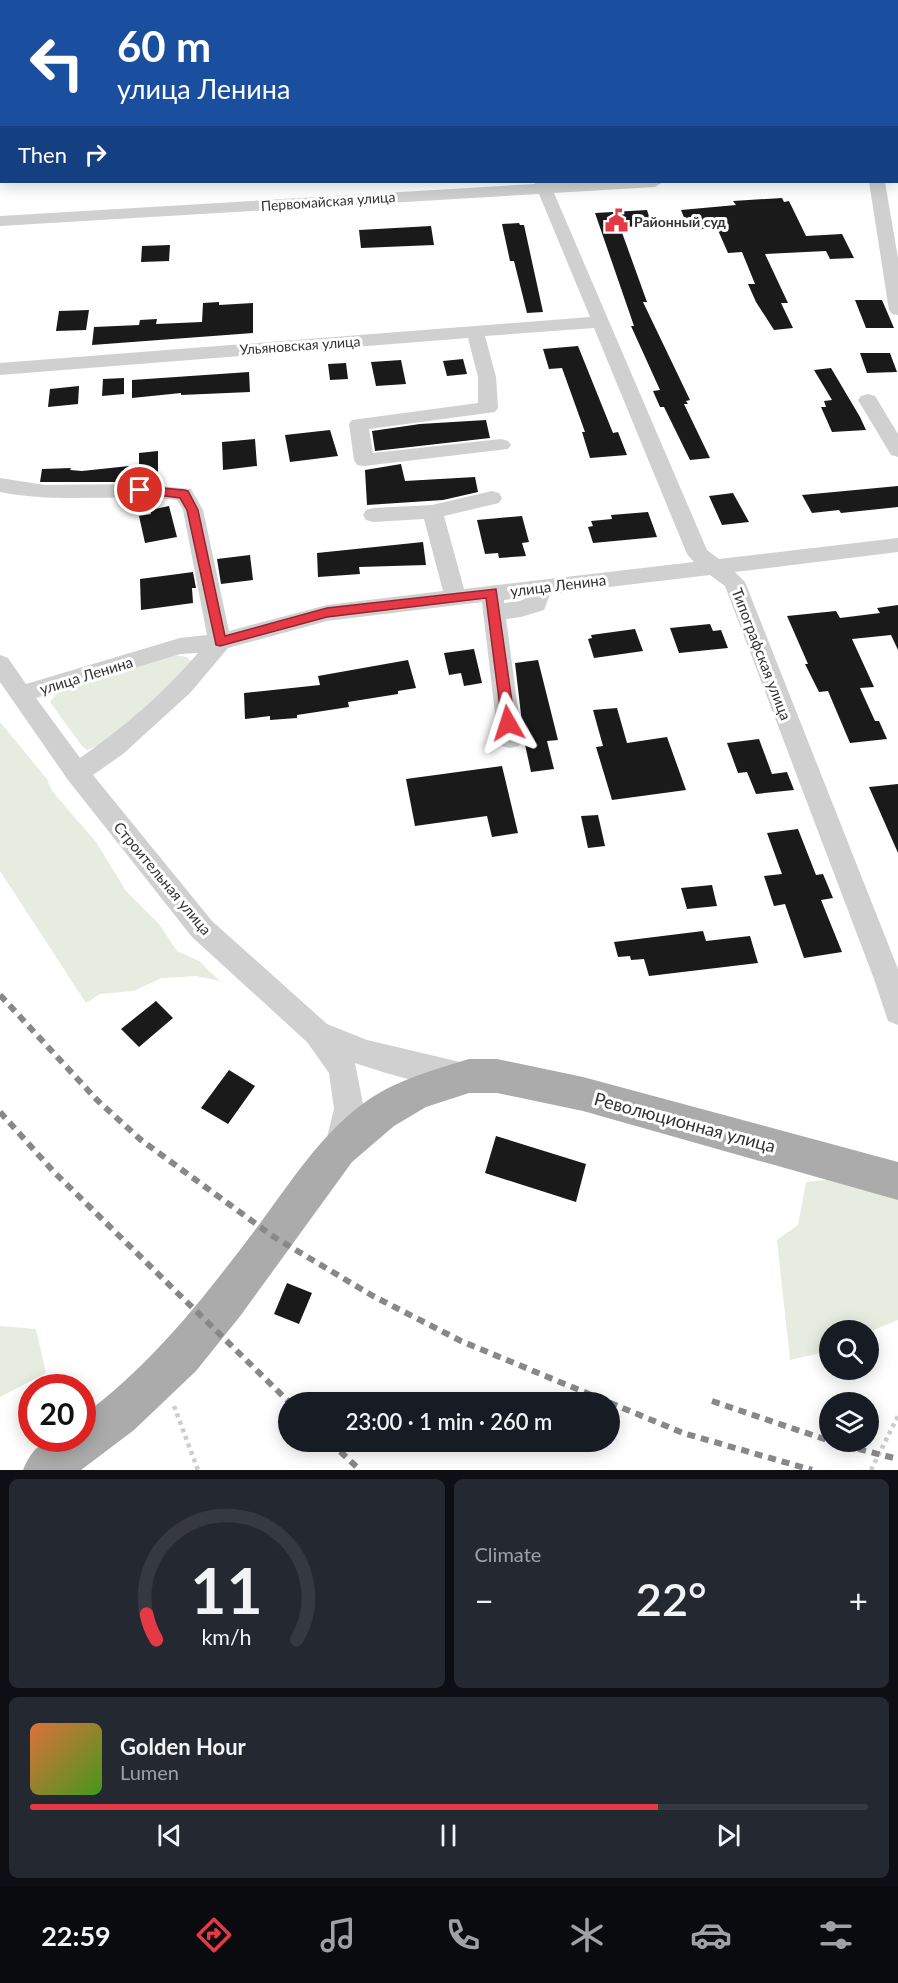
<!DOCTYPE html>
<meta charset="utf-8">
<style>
:root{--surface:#171b24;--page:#242831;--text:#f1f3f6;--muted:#9ea1a6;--line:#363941;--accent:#e63946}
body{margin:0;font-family:Lato,sans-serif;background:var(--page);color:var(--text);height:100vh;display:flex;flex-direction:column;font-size:22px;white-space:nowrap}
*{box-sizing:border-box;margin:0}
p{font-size:20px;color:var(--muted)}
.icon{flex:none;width:33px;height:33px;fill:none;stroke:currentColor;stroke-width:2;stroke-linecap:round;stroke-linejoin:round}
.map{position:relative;height:1470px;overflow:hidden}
.sheet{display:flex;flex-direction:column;gap:9px;padding:9px;background:#0d0f14;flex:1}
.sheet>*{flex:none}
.hud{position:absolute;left:0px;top:0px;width:898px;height:183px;box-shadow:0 3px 15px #0003;background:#1a4fa0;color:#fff;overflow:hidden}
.buttons{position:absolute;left:819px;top:1320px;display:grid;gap:12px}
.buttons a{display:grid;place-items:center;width:60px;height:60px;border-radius:50%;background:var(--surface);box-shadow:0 3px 15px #0003;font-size:30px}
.speed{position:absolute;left:18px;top:1374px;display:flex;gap:12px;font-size:30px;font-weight:700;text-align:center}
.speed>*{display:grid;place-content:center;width:78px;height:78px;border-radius:50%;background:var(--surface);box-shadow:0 3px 15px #0003;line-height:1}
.speed .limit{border:9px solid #d22;background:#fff;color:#111}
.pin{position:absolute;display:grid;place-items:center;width:51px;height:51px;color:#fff;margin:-26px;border:3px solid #fff;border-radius:50%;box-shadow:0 2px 6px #0007}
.me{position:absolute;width:66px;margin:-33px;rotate:354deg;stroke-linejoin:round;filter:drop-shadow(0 0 4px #0008)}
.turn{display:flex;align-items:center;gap:21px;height:126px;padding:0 18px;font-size:27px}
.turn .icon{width:78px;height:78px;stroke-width:2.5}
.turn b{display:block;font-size:42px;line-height:51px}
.then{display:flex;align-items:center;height:57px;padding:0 18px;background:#0003;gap:12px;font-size:22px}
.big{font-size:45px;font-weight:600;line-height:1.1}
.sheet .tile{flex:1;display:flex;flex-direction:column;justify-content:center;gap:9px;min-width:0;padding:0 21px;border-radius:9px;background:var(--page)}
.sheet .dial{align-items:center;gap:0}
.dial svg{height:156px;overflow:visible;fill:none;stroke:var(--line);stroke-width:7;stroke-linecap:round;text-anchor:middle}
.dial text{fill:var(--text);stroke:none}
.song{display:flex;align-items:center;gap:18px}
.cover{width:72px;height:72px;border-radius:9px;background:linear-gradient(135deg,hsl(20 70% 55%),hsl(100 70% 35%))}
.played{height:6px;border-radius:3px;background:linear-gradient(90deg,var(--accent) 75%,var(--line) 75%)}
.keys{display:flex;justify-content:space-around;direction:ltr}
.heat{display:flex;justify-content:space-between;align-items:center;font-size:33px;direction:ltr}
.sheet .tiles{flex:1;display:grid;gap:9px;grid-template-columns:1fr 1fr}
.tile:last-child{grid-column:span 2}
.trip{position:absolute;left:278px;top:1392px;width:342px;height:60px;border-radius:30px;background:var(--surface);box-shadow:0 3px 15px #0003;font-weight:600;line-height:60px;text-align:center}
.tab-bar{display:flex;height:96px;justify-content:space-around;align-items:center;background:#090b0e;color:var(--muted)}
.tab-bar .icon{width:42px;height:42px}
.tab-bar .active{color:var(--accent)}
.tab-bar b{font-size:27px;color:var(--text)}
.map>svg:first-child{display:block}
</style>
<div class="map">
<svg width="898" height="1470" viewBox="0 0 898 1470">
<rect width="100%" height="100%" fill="#fff"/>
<path fill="#e6ecdf" d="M175 655 187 657 191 661 188 668 108 741 87 750 82 746 50 702 63 687Z
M0 722 47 779 52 791 96 842 126 891 159 924 177 951 199 961 220 981 196 976 162 978 133 991 100 994 86 1003 0 871Z
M851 1177 898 1193V1320L869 1332 830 1330 829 1351 790 1360 777 1240 798 1225 806 1182Z
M0 1326 36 1329 46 1373 0 1397Z"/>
<path fill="#1a1a1a" d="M782 198 784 202 789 201 806 236 842 234 854 258 830 259 826 251 765 254 788 303H781L793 328 774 330 756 302 748 284H755L742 252 728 253 717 228 689 230 681 210 736 205 733 201Z
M647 210 652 226 620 227 647 302H643L690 400 686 401 688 404H684L710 458 690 460 664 407H660L653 391 660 390 631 326H634L595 213Z
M519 223 520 225H524L543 312 527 313 514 261H510L502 224Z
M431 226 434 245 361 248 359 230Z
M170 245 169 261 141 262 142 246Z
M855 300H882L894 328H866Z
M219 302V305L253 303V333L92 345 94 327 139 325 140 320 157 319 156 324 202 322 203 303Z
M89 310 86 330 56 331 59 311Z
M578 346 613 433 618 432 627 455 590 458 582 432H585L562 368 549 369 543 349Z
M860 353H890L897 372 867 373Z
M463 359 467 374 447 376 443 361Z
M401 360 406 384 376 386 371 362Z
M346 363 348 379 330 380 328 364Z
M831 368 860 417 866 430 832 432 821 407H826L824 401 832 400 814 370Z
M249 372 250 392 181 395V393L132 398V380Z
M124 378V394L102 396 103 379Z
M79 386 78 404 48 407 50 389Z
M486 420 490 438 375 451 372 431 420 424Z
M330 430 338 456 290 462 285 435Z
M255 439 257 466 223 470 222 442Z
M158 451V477L139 479V453Z
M401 464 405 481 475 477 478 492 443 500 367 505 365 470Z
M129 466V482H40L42 469 71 468 70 470 82 471Z
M898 486V507L841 513 839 510 812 513 802 495Z
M733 493 749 522 722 525 709 496Z
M169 506 177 537 145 543 139 516 151 514 150 510Z
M648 512 657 537 593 543 588 527 593 526 591 521 612 519 611 515Z
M522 516 529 542 522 543 526 556 499 558 498 553 485 554 477 520Z
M423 542 426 565 359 567 360 574 318 577 317 553Z
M250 555 253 580 221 584 217 559Z
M193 572 196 588H192L193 603 141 610 140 579Z
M898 605V650L891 635 852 639 874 687 860 688 875 721H879L887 739 850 743 828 691 819 692 805 664H808L787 616 836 611 840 618 880 613 877 608Z
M710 624 713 631 721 630 728 648 679 653 670 628Z
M635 629 643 651 594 658 588 639 592 638 591 635Z
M474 649 482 683 464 686 461 673 449 675 444 653Z
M408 660 416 688 398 691V694L348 702 349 707 297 715V718L270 720V716L245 719 244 693 320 685 318 676Z
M538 660 558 740 547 741 554 769 531 772 524 740 515 663Z
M617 708 627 743 667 737 686 790 612 800 596 747 603 746 593 710Z
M759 739 772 774 787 772 794 790 756 794 747 772 738 773 727 743Z
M502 766 518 833 492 837 487 816 415 826 406 779Z
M898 784V853L869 787Z
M598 815 605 846 588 848 581 816Z
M798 829 816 875 823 874 833 898 821 900 842 952 804 958 785 904 774 906 764 876 782 874 767 833Z
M712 885 717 906 687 909 681 888Z
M703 931 706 941 750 936 758 963 649 976 644 959 631 960 630 956 618 957 614 942Z
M156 1001 173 1018 139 1047 121 1029Z
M229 1070 255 1086 228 1124 201 1108Z
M496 1136 586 1164 576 1202 485 1173Z
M287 1283 312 1293 299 1324 274 1314Z"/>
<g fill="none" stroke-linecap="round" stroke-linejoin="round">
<path stroke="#cdcdcd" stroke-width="2" stroke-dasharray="1.5 1.5" stroke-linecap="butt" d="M0 168 2 165"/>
<path stroke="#cdcdcd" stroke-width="4.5" stroke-dasharray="4 4" stroke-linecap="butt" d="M174 1406 198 1470
M871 1470 898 1416"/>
<path fill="#d0d0d0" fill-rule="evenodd" d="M45 0H59L45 2Z
M83 0H97L83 2Z
M196 0H210L196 2Z
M250 0H264L250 2Z
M464 0H478V2H464Z
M889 0H898V7L897 2Z
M897 36H898V44H897Z
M0 46H2V54H0Z
M897 64H898V72H897Z
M0 80H2V88H0Z
M0 124H2L0 134Z
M897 163H898V173H897Z
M534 182H663L655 187 554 193 707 550 719 559 898 538V552L735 572 745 582 898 969V1025L888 1021 874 979 725 586 710 575 550 594 544 610 521 617 506 619 522 739 519 746 510 748 501 746 498 739 482 602 327 621 228 648 190 693 123 754 93 775 212 921 327 1024 367 1040 477 1066 482 1076 477 1086C453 1095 381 1072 355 1063L364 1109 350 1159 339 1164 328 1159 324 1149 334 1109 329 1073 307 1042 192 937 68 780 0 682V655L8 658 26 684 180 638 207 635 183 510 177 500C118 493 59 504 0 492V478L45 485 138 484 191 489 203 510 229 631 327 605 443 591 424 519 373 522 366 520 363 515 366 510 373 508 432 505 492 491 499 493 502 498 499 503 444 516 464 589 694 562 687 554 594 328 485 336 496 377 498 408 495 412 369 429 373 453 501 439 508 441 511 445 508 449 364 466 357 465 354 460 349 424 352 420 478 403V377L468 338 0 375V363L590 317 539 194 0 226V216L535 184ZM528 597 520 601 504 603V600ZM198 653C164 693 123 728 80 758L36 698 180 654Z
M869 182H885L898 258V315L892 314 889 310Z
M868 394 875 396 898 434V457L891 455 858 400 861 396Z"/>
<path fill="#ababab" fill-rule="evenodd" d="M469 1059H497L583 1077 898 1162V1200L583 1111 497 1093H469L426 1107 394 1126 352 1162 241 1315 196 1371 134 1430 81 1470H23C36 1438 52 1438 82 1438V1416C153 1364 206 1295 258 1226 291 1182 322 1132 368 1100 399 1079 434 1070 469 1059Z"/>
<path stroke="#888" stroke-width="6" stroke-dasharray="8 6" stroke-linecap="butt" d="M0 995 97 1100 141 1140 274 1237 373 1296 461 1341 683 1433 812 1470
M0 1112 53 1171 289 1402
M712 1401 830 1441
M330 1442 360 1470
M831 1442 898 1459"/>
</g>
<path fill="#e63946" stroke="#96252e" stroke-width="1.5" d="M140 486 184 490 188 491 198 510 225 636 327 608 496 589 515 723 513 726 508 728 502 723 486 598 327 617 220 646 216 645 187 510 180 498 136 492 135 490Z"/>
<defs>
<symbol id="civic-bare" viewBox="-9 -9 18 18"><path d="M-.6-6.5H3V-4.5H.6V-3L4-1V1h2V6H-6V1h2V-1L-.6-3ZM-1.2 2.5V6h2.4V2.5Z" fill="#e63946" stroke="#fff" stroke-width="2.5" paint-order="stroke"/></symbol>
</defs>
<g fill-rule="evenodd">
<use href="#civic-bare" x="600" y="204" width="33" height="33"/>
</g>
<g text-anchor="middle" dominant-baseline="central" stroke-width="6" stroke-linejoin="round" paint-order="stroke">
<g font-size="14" fill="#333" stroke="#fff">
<text transform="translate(328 201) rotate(-4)">Первомайская улица</text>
<text transform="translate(300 345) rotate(-4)">Ульяновская улица</text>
</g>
<g font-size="14" font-weight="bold" fill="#333" stroke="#fff" text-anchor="start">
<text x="634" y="221">Районный суд</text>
</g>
<g font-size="15" fill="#333" stroke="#fff">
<text transform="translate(558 585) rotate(-7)">улица Ленина</text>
<text transform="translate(762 654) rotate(69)">Типографская улица</text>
<text transform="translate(86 675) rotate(-17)">улица Ленина</text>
<text transform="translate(163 878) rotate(50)">Строительная улица</text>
</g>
<g font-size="18" fill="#333" stroke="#fff">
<text transform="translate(685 1122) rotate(15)">Революционная улица</text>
</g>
</g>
</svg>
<div class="buttons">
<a><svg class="icon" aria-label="search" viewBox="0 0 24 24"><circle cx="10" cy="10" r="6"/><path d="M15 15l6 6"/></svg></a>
<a><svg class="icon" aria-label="layers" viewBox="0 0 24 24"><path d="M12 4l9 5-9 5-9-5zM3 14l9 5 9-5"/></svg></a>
</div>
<div class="speed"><div class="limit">20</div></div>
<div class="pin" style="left:140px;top:490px;background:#d93025"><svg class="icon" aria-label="arrive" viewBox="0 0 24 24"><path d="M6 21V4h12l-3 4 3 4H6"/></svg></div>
<svg class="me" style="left:508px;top:723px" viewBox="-20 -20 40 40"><path d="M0-17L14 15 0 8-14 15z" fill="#e63946" stroke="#fff" stroke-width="4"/></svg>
<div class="trip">23:00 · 1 min · 260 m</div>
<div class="hud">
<div class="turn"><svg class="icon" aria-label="left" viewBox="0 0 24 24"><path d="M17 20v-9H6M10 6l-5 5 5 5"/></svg><div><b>60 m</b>улица Ленина</div></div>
<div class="then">Then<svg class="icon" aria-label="right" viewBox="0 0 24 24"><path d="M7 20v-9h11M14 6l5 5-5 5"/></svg></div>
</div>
</div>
<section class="sheet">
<div class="tiles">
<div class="tile dial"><svg viewBox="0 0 100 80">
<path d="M14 69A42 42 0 1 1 86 69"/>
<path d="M14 69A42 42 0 0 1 9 56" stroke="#e63946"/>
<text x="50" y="56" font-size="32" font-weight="700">11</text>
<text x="50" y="72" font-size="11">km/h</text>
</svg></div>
<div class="tile"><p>Climate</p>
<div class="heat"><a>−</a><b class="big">22°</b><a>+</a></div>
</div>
<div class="tile">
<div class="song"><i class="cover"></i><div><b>Golden Hour</b><p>Lumen</p></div></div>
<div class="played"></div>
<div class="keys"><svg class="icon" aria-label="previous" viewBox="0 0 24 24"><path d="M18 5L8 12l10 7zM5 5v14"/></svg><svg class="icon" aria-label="pause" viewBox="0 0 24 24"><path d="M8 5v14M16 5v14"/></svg><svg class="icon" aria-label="next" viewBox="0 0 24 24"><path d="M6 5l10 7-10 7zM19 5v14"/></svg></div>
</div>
</div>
</section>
<nav class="tab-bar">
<b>22:59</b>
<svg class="icon active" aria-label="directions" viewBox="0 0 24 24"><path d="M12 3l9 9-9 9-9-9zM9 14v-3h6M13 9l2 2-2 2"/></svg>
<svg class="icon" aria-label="music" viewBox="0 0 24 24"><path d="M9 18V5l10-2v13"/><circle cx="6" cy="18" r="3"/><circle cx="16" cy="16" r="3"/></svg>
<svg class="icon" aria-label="phone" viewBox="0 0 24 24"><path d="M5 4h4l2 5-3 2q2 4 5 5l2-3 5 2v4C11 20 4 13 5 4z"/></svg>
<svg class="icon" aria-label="climate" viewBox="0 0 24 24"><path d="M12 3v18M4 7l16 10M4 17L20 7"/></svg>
<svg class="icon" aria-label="car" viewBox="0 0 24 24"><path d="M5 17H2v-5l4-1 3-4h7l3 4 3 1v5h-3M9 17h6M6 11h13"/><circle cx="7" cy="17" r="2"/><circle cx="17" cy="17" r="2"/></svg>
<svg class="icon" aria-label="filters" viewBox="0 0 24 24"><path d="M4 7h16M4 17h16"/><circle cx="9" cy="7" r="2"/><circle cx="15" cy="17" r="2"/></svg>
</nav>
